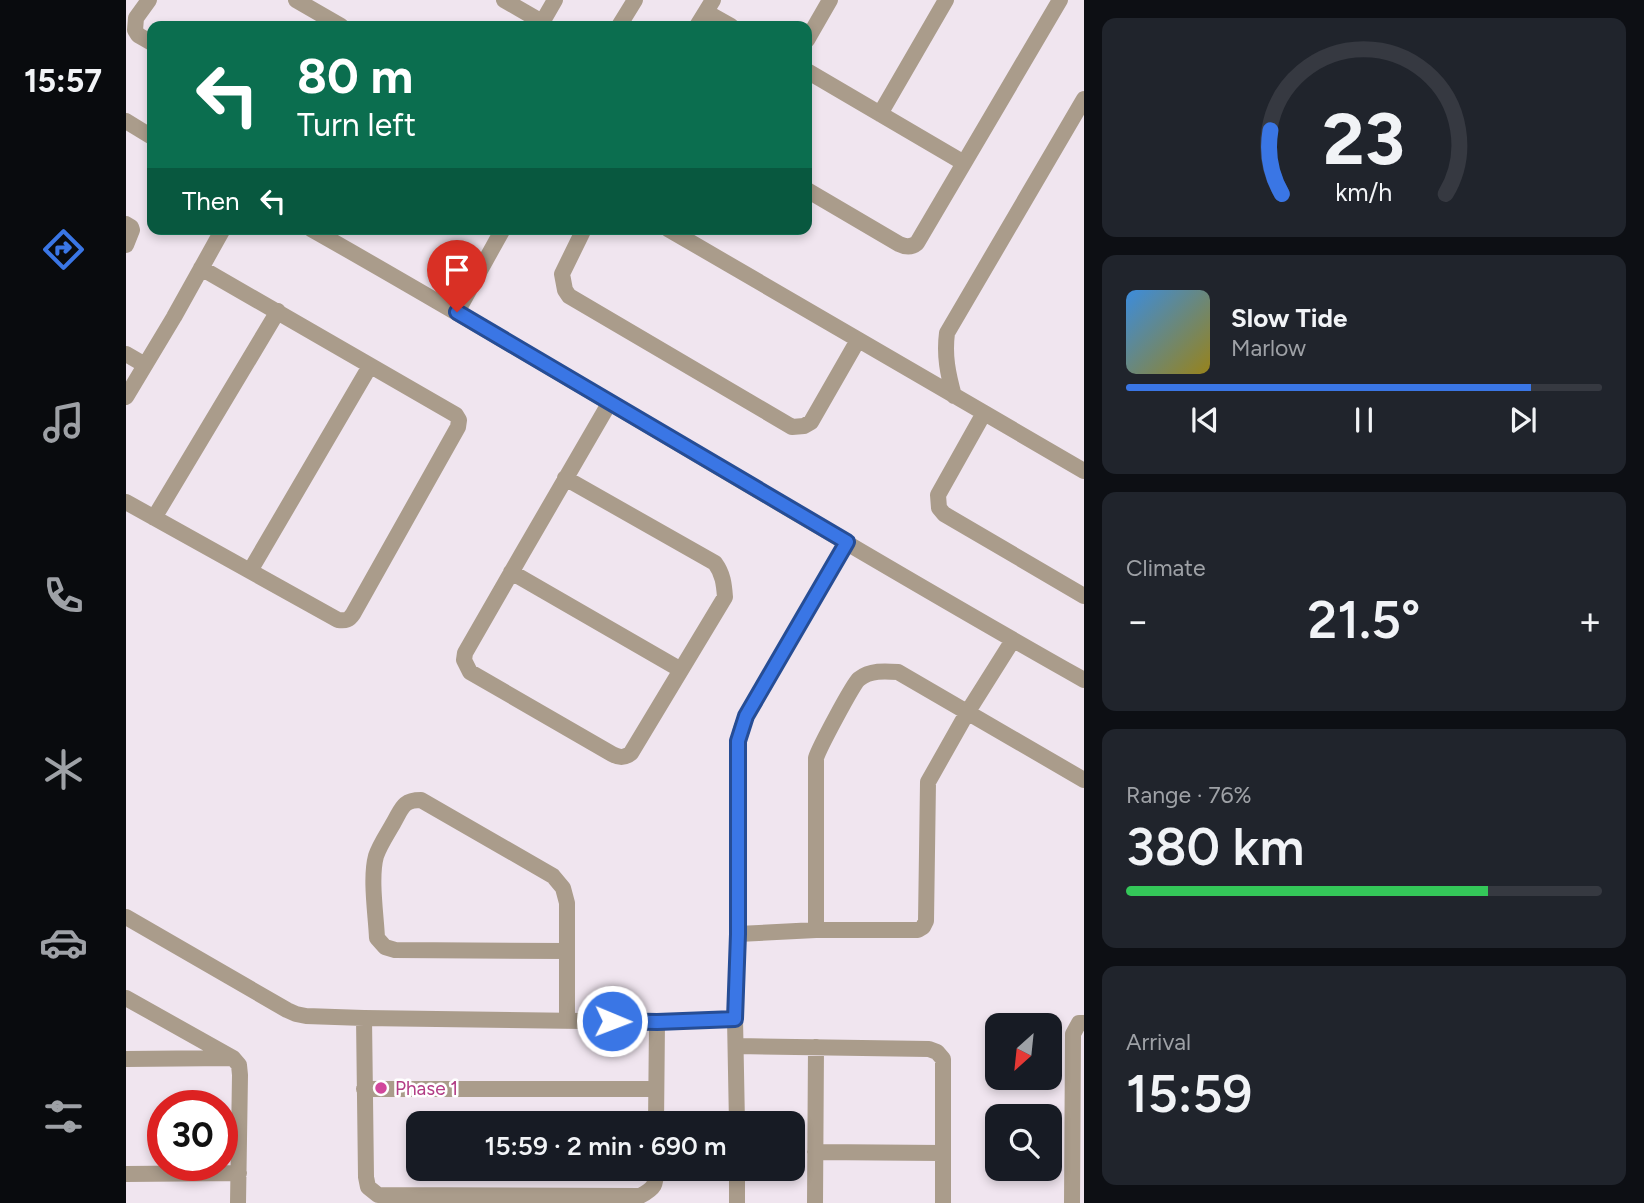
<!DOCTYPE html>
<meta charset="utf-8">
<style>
:root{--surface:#171b24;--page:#20242c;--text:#f1f3f6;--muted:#9ea1a6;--line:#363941;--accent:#3a76e5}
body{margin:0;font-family:Figtree,sans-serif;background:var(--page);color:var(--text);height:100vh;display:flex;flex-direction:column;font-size:26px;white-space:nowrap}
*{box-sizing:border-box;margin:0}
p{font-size:23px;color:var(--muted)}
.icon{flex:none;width:38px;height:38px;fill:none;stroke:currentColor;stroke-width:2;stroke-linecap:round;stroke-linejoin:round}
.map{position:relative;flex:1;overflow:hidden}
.details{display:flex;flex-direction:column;gap:18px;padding:18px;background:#0d0f14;width:560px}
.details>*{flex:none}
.guide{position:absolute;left:21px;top:21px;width:665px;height:214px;border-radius:14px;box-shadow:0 4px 10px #0003;background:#0b6e4f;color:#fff;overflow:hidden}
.needle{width:46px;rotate:207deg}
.buttons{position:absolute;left:859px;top:1013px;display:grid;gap:14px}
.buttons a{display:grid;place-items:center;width:77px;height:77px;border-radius:14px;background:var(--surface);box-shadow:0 4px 10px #0003;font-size:35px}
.speed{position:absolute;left:21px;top:1090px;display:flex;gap:14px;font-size:35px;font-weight:700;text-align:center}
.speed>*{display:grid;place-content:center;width:91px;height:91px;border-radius:50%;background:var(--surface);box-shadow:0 4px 10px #0003;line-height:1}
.speed .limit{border:10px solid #d22;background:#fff;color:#111}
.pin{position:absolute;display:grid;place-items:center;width:60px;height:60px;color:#fff;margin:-72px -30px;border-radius:50% 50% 50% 0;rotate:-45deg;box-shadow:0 0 7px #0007}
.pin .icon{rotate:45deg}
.me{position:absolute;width:77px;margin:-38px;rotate:91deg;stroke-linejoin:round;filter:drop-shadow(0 0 5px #0008)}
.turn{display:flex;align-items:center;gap:24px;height:147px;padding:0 35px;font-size:32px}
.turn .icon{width:91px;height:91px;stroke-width:2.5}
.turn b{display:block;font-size:49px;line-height:60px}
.then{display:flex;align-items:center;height:66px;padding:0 35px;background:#0003;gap:14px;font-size:26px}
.big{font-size:52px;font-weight:600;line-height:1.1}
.details .widget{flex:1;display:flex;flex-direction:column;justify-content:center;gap:10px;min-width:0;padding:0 24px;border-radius:14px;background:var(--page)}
.details .dial{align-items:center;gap:0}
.dial svg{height:182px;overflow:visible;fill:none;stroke:var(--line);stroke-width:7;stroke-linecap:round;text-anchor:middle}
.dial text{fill:var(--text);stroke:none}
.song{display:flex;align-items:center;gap:21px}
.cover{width:84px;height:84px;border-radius:10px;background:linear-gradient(135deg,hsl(210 70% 55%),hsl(50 70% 35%))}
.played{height:7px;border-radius:4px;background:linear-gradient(90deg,var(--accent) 85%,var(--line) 85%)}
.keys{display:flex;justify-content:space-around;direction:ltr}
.heat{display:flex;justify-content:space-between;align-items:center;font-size:38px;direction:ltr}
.charge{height:10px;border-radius:5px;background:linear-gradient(90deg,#34c759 76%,var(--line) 0)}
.trip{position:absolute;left:280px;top:1111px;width:399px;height:70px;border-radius:14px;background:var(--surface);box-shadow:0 4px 10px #0003;font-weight:600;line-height:70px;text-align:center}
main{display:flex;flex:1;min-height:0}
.menu{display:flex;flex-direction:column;width:126px;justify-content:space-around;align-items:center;background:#090b0e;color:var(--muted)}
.menu .icon{width:49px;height:49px}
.menu .current{color:var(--accent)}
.menu b{font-size:32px;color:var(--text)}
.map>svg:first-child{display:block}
</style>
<main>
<nav class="menu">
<b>15:57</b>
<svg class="icon current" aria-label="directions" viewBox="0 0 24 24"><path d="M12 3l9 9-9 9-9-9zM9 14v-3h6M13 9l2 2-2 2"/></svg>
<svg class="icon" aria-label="music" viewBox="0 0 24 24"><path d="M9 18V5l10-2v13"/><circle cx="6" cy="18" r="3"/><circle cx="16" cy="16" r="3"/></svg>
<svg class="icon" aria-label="phone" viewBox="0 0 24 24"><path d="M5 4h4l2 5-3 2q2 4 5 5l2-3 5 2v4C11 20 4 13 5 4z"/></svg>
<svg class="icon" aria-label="climate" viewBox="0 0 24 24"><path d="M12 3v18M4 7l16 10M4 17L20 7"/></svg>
<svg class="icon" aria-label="car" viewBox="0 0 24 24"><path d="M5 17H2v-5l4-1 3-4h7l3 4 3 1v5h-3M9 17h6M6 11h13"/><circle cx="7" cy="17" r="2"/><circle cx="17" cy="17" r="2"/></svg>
<svg class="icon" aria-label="filters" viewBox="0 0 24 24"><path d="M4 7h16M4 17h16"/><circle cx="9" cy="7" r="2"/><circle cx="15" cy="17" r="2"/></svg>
</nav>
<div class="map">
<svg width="958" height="1203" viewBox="0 0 958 1203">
<rect width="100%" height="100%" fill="#f0e5ef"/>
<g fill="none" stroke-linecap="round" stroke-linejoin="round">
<path stroke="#aa9c8b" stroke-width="16" d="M23 0 10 18 9 30 12 35 26 43
M170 0 215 26
M378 0 416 22
M580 12 605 26
M414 26 429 0
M493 26 509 0
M571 26 587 0
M681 40 704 0
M681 71 838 163
M754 114 820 0
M0 121 26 137
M681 190 773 244C779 247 785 248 791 243L934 0
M0 224 5 227 6 230 0 245
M185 229C445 376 698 534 958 680
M458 229 436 274 439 290 443 296 666 427 678 426 685 422 732 340
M542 229 958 471
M331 312 377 229
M0 354 19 365
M828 396C822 374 818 356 821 333L958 99
M0 397 48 317 97 229
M858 413 812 495 813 508 818 514 958 596
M439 478 589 563C597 574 598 584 599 597L505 753C499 758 493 758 486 754L344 672 338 660 339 653C387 569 435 486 484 402
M0 502 212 620C220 621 223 620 227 614L332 427 333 420 330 415 75 268
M28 518 152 311
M124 571 244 366
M385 572 555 670
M0 917 161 1010 170 1014 180 1016 238 1018 531 1022 609 1019
M690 930V758C693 748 727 684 733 679 744 670 759 671 772 672L958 780
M612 934 690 930H792L797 927 800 921 802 782 841 713 887 640
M0 998 107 1058 113 1065 114 1075 112 1203
M238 1018 240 1177 242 1187 252 1195 514 1196C529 1188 530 1185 530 1169
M441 1021V903L437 888 427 876 295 800C277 800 276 808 268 822 262 833 254 844 250 856 244 878 250 915 251 938L259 947 269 950 441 951
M611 1046 803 1049 811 1052 817 1059V1203
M0 1059 104 1058
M238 1089H530
M530 1124 531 1022
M611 1124 609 1019 612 934V741L615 729 620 716 721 542
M689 1152 817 1153
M611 1169V1203
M0 1174 113 1173
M689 1203 690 1047
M946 1203 947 1034 953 1023H958"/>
</g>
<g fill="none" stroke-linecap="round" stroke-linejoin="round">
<defs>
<path id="route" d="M331 312 721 542 620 716 612 741V934L609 1019 531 1022 486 1021"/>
</defs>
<use href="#route" stroke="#264d95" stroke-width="18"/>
<use href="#route" stroke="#3a76e5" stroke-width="12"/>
</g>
<circle fill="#d1479c" stroke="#fff" stroke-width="2.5" cx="255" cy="1088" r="7"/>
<g text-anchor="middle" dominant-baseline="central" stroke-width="5" stroke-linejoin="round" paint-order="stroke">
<g font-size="19" fill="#b23c85" stroke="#fff" text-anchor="start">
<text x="269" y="1088">Phase 1</text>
</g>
</g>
</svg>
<div class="buttons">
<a><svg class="needle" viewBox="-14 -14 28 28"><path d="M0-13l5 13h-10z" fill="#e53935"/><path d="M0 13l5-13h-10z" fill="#9ea1a6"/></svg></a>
<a><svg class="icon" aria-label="search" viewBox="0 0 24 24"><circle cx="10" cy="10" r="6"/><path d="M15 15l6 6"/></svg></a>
</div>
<div class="speed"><div class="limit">30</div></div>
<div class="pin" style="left:331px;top:312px;background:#d93025"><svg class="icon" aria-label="arrive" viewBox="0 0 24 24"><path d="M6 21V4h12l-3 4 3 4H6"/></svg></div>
<svg class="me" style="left:486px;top:1021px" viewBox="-20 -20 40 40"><circle r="17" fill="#3a76e5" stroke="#fff" stroke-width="3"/><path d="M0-11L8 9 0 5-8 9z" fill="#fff"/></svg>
<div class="trip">15:59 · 2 min · 690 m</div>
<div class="guide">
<div class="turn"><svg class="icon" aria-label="left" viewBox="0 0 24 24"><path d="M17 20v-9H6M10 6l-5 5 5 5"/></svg><div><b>80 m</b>Turn left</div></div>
<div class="then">Then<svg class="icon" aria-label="left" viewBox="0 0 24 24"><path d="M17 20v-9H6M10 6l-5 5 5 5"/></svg></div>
</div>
</div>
<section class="details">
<div class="widget dial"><svg viewBox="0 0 100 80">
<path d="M14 69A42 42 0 1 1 86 69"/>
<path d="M14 69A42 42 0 0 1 9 41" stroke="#3a76e5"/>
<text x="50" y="56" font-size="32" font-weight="700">23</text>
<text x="50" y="72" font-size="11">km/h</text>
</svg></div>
<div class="widget">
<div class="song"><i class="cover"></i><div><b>Slow Tide</b><p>Marlow</p></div></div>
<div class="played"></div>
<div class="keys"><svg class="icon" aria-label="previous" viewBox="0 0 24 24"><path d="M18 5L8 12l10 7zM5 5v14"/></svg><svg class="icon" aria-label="pause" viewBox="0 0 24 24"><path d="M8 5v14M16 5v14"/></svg><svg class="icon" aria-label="next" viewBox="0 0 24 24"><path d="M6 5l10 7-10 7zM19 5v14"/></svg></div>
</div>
<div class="widget"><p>Climate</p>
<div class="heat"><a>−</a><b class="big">21.5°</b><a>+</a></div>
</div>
<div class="widget"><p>Range · 76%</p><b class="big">380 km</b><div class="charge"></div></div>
<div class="widget"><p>Arrival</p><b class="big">15:59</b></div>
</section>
</main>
